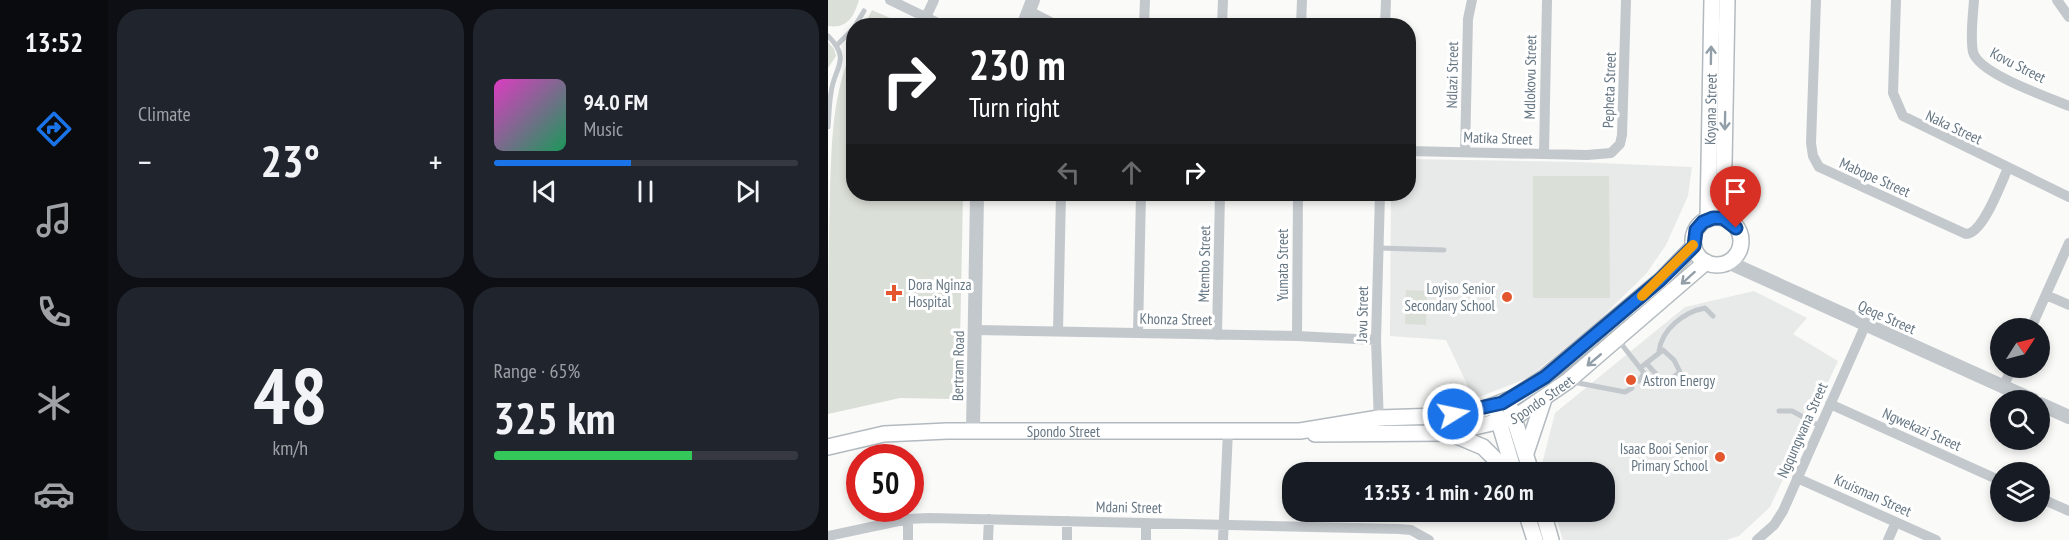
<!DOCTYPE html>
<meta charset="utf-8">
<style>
:root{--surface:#171b24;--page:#20242c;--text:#f1f3f6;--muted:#9ea1a6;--line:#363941;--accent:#1a73e8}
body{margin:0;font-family:"PT Sans Narrow",sans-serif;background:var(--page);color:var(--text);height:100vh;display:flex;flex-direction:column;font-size:22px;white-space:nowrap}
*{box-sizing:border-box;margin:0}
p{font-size:20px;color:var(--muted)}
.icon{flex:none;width:33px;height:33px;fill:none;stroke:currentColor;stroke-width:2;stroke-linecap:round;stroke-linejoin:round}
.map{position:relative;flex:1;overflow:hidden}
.drawer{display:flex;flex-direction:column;gap:9px;padding:9px;background:#0d0f14;width:720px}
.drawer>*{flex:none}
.guide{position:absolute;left:18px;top:18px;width:570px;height:183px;border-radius:24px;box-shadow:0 3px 9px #0003;background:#202124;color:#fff;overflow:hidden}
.needle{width:39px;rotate:54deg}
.fabs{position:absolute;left:1162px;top:318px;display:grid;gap:12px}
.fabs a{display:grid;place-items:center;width:60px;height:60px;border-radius:50%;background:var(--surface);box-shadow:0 3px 9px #0003;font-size:30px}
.speed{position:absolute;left:18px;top:444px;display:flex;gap:12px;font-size:30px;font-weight:700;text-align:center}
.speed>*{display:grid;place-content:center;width:78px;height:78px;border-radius:50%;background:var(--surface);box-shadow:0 3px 9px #0003;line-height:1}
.speed .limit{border:9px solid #d22;background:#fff;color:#111}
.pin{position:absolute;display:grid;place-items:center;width:51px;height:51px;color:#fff;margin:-62px -26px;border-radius:50% 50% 50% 0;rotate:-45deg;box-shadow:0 0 6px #0007}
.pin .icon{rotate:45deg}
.me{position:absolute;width:66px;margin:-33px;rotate:80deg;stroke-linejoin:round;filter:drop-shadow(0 0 4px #0008)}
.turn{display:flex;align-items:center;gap:21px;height:126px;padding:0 24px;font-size:27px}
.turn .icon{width:78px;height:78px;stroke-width:2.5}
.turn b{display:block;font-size:42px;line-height:51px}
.lanes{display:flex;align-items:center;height:57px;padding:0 24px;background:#0003;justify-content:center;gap:30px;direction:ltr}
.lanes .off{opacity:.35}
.big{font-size:45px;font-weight:800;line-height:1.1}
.drawer .widget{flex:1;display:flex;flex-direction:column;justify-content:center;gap:9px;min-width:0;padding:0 21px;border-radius:24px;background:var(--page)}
.drawer .dial{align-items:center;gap:0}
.dial b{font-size:78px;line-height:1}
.song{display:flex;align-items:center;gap:18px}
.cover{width:72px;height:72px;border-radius:9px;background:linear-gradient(135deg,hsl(310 70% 55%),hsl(150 70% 35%))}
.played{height:6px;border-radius:3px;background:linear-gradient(90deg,var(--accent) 45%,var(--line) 45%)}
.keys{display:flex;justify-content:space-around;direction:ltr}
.heat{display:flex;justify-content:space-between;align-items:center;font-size:33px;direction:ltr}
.charge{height:9px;border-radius:4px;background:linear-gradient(90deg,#34c759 65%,var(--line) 0)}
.drawer .tiles{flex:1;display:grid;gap:9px;grid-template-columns:repeat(2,1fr)}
.trip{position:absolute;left:454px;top:462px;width:333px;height:60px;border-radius:24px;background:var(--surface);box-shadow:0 3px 9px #0003;font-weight:800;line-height:60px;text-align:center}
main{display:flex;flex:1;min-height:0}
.dock{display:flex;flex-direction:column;width:108px;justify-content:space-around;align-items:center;background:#090b0e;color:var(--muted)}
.dock .icon{width:42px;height:42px}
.dock .current{color:var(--accent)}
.dock b{font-size:27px;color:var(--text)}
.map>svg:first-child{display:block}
</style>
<main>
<nav class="dock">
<b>13:52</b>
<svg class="icon current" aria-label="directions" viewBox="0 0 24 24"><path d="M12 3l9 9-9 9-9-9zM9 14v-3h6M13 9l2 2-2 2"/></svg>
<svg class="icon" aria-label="music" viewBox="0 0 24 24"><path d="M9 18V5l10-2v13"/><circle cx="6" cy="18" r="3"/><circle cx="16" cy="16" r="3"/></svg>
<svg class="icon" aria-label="phone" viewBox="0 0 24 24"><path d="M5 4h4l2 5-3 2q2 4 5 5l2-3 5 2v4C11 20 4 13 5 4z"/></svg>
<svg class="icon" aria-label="climate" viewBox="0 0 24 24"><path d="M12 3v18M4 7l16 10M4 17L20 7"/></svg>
<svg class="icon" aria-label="car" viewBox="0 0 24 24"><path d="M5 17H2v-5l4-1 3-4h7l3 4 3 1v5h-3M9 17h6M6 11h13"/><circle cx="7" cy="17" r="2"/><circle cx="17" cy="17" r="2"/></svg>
</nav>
<section class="drawer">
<div class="tiles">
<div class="widget"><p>Climate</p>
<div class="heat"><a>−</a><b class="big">23°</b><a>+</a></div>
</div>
<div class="widget">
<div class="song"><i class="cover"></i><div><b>94.0 FM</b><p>Music</p></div></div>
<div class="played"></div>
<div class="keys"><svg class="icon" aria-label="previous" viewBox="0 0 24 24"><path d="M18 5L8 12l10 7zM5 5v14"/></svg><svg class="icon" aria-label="pause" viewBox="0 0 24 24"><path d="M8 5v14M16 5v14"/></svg><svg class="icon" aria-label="next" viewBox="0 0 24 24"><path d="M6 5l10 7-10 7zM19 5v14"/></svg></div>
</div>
<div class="widget dial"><b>48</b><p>km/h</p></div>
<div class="widget"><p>Range · 65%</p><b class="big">325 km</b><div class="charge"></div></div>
</div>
</section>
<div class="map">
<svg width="1241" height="540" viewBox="0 0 1241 540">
<rect width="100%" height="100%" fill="#fafaf8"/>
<path fill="#e8e9e9" d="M581 159 749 162 864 167 860 196 838 245 818 274 772 319 700 378 646 399 618 340 562 336 563 194H580Z
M926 291 979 318 965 334 1010 361 942 507 911 536 898 540H735L726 512H777V472H712L727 413 857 307Z"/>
<path fill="#dadfd7" d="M0 0H31C26 16 20 29 0 26Z
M44 10 78 25H36Z
M0 42 6 49 8 56 0 68Z
M25 48 26 194H135L131 393 124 399 72 398 0 414C0 340 0 265 2 191 4 141 4 94 25 48Z
M705 176H781L782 298H705Z
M578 290 599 291 598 325 577 324Z"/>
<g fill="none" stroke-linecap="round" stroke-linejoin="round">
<defs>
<g id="secondary">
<circle cx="889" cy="241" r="24"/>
<path d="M895 218 899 0"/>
<path id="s1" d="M880 219 884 0"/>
<path d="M683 409 703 472"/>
<path d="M669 415 686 472"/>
<path id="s2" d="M487 434 620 433 686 418 740 381 878 262"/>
<path d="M624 434 655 447 680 472"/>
<path id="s3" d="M0 447 56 434 119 431H472L551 418 611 416 656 409 685 398 717 377 833 280 866 246"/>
<path d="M698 453 716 399"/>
<path d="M698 512 707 540"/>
<path d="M715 512 723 540"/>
</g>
</defs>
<use href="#secondary" stroke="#b3babf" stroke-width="18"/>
<path stroke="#c3c8cc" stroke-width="5" d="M27 26 36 11
M0 36C24 60 6 67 3 93 1 104 1 115 0 127
M9 45 26 28
M551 248 616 250
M791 341 816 373 811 381
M831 351C834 329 856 312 877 308L885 316
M812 368 835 350 846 360 852 372 837 384 818 363
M745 382 797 392 804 388
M951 411H964L992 426"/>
<path stroke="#c3c8cc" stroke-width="10" d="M62 0 116 26
M988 0 983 143 985 156 991 167 1138 234C1155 234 1173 183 1180 168
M1068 0 1065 93 1075 116 1241 197
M1146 0C1145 16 1142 36 1145 52 1151 74 1220 97 1241 106
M1229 0 1241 17
M201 11 230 26
M98 17 106 0
M316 26 317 0
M394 26 395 0
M473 26 474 0
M557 26 558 0
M580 151 759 155 783 153 792 144 794 135 798 0
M637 152 640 19 644 0
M716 154 719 0
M1218 295 1241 305
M1203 328 1241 243
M147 330 469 336 548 340
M230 331 233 194
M310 333 313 194
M389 335 392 194
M469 336 470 194
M1175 387 1184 368
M1002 404 1173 481
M551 424 548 340 552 194
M969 478 1108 540
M1212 498 1241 511
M0 536 80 519 101 518 571 529 583 530 601 540
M80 540V519
M160 540 161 519
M239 540V521
M318 540V523
M395 540 400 431
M929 540 946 525 955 511 1037 326
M1060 540 1068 522"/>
<path stroke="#c3c8cc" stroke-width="14" d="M195 26 205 0
M900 262 1205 400
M1212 404 1241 417
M145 430 149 194"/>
<use href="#secondary" stroke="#fff" stroke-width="15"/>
</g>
<defs><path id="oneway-shaft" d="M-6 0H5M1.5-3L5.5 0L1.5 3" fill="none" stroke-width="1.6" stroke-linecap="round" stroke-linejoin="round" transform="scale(1.5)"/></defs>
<g stroke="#939fa8">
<use href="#oneway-shaft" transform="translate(883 55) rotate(-89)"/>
<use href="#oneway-shaft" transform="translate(897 121) rotate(91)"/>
<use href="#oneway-shaft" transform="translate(860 278) rotate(138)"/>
<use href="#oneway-shaft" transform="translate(766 360) rotate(140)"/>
</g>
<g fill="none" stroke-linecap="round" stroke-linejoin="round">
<defs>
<path id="route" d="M625 414 674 403 717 377 832 280 866 246 868 230 875 222 885 218H895L908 228"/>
</defs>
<use href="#route" stroke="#114b97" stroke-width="15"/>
<use href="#route" stroke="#1a73e8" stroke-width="10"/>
<path stroke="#f59e0b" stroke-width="10" d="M814 296 865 245"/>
</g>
<g fill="#e4572e" stroke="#fff" stroke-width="2">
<path d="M63 284h6v6h6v6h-6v6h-6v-6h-6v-6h6z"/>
<circle cx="679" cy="297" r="6"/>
<circle cx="803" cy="380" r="6"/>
<circle cx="892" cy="457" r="6"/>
</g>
<g text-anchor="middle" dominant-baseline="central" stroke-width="6" stroke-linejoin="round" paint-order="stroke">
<g font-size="15" fill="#657683" stroke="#fff">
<text transform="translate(1190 65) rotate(27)">Kovu Street</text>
<text transform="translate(624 75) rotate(-89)">Ndlazi Street</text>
<text transform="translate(702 77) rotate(-89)">Mdlokovu Street</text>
<text transform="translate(781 90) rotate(-88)">Pepheta Street</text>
<text stroke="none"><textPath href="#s1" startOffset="110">Koyana Street</textPath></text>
<text transform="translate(1126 127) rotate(25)">Naka Street</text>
<text transform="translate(670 138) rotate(2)">Matika Street</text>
<text transform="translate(1047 177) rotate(24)">Mabope Street</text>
<text transform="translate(376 264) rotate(-89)">Mtembo Street</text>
<text transform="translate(454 265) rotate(-90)">Yumata Street</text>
<text transform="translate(534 314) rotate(-89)">Javu Street</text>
<text transform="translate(1059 317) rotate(24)">Qeqe Street</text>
<text transform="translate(348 319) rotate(1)">Khonza Street</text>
<text transform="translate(130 366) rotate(-89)">Bertram Road</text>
<text stroke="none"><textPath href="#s2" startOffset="234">Spondo Street</textPath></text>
<text transform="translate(1094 429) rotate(24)">Ngwekazi Street</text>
<text stroke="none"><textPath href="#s3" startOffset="237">Spondo Street</textPath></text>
<text transform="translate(974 430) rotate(-66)">Ngqungwana Street</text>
<text transform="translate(1045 495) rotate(24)">Kruisman Street</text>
<text transform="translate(301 507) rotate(1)">Mdani Street</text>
</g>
<g font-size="15" fill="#657683" stroke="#fff" text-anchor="start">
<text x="80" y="284">Dora Nginza<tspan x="80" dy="17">Hospital</tspan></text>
<text x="667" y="288" text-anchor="end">Loyiso Senior<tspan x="667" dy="17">Secondary School</tspan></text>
<text x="815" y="380">Astron Energy</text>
<text x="880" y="448" text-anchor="end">Isaac Booi Senior<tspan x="880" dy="17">Primary School</tspan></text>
</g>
</g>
</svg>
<div class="fabs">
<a><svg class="needle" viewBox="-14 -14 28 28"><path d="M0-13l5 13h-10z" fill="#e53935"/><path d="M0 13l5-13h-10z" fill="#9ea1a6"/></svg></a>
<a><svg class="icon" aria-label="search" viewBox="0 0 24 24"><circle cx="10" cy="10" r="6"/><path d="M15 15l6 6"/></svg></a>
<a><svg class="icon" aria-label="layers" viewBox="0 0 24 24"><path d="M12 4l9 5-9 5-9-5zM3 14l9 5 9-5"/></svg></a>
</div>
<div class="speed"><div class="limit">50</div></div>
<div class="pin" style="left:908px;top:228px;background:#d93025"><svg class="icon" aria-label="arrive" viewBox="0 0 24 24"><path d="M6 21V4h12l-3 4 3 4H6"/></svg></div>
<svg class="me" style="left:625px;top:414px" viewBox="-20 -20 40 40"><circle r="17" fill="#1a73e8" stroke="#fff" stroke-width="3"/><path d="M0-11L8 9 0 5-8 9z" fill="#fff"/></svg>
<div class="trip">13:53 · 1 min · 260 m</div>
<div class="guide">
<div class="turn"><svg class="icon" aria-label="right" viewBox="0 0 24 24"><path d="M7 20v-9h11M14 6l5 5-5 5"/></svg><div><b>230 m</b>Turn right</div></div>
<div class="lanes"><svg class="icon off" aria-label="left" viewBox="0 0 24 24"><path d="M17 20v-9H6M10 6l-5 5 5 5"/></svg><svg class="icon off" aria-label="ahead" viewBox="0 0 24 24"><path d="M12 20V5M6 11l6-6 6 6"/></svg><svg class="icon" aria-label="right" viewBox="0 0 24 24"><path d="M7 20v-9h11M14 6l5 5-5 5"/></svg></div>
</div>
</div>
</main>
